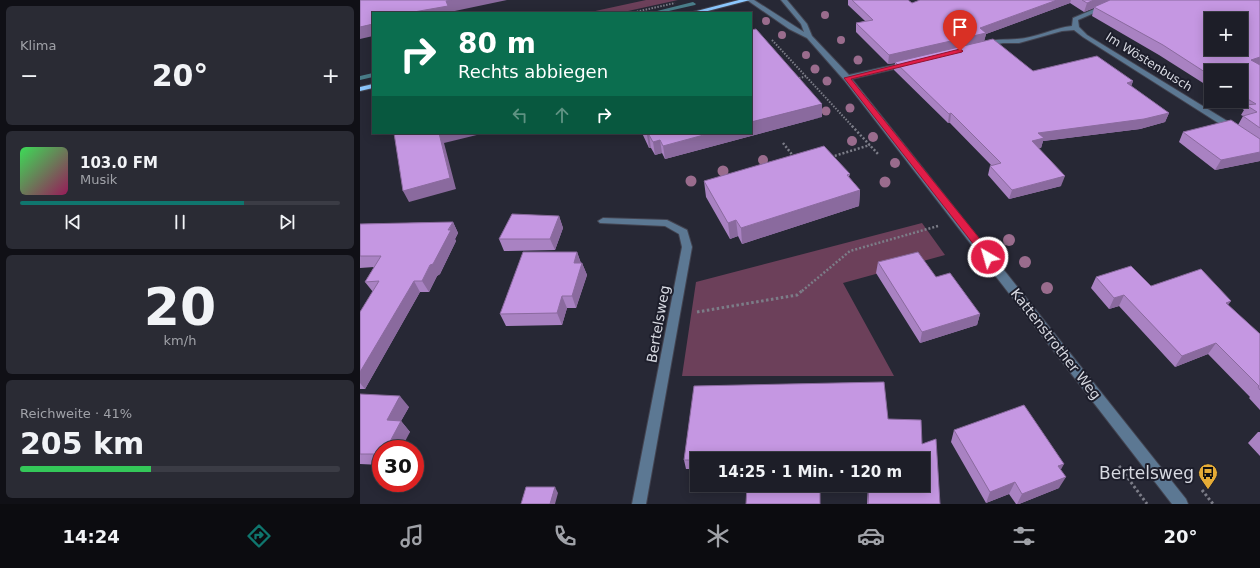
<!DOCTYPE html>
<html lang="de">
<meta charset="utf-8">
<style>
:root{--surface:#1d1e28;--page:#2a2b34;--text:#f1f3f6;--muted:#a0a2a8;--line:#3b3c45;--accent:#0f766e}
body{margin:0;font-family:"DejaVu Sans",sans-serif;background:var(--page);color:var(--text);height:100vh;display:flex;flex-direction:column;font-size:15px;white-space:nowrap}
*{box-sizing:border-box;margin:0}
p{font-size:13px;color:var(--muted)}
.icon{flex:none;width:22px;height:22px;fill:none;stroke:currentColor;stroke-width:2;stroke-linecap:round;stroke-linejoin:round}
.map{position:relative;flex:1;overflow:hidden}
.drawer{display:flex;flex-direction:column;gap:6px;padding:6px;background:#101016;width:360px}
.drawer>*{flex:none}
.banner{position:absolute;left:12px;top:12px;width:380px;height:122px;border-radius:0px;box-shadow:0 2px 10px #0003,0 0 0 1px var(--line);background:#0b6e4f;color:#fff;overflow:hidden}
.tools{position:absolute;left:844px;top:12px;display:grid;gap:8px}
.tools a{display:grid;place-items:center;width:44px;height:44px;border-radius:0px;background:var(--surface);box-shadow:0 2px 10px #0003,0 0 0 1px var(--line);font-size:20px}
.speed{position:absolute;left:12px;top:440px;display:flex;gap:8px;font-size:20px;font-weight:700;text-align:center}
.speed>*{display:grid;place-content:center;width:52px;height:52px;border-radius:50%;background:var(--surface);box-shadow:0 2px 10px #0003,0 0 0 1px var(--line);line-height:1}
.speed .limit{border:6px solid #d22;background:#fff;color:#111}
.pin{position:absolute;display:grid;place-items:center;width:34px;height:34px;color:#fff;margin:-41px -17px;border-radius:50% 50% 50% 0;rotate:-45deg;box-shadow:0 0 4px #0007}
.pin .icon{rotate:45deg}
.me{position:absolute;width:44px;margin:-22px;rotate:322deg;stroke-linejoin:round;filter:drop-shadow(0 0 3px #0008)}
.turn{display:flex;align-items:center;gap:14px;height:84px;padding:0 20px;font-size:18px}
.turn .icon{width:52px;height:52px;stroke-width:2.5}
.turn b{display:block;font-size:28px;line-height:34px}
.lanes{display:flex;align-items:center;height:38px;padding:0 20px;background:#0003;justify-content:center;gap:20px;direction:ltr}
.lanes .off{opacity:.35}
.big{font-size:30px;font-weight:700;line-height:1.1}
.drawer .card{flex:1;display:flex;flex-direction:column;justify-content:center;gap:6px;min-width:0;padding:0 14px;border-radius:6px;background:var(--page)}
.drawer .dial{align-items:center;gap:0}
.dial b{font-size:52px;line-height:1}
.song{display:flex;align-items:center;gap:12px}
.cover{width:48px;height:48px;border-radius:6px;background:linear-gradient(135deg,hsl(130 70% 55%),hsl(330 70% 35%))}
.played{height:4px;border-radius:2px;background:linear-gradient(90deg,var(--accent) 70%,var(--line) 70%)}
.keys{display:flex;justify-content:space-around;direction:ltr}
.heat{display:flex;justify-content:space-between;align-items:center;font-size:22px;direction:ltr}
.charge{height:6px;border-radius:3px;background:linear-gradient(90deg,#34c759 41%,var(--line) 0)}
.trip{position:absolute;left:330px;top:452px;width:240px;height:40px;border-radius:0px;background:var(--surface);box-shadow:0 2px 10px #0003,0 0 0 1px var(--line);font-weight:700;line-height:40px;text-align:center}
.tabs{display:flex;height:64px;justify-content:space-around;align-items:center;background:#0c0c10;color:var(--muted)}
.tabs .icon{width:28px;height:28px}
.tabs .selected{color:var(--accent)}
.tabs b{font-size:18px;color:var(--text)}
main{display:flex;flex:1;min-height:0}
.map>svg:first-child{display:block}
</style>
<main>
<section class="drawer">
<div class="card"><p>Klima</p>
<div class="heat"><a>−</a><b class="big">20°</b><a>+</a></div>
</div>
<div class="card">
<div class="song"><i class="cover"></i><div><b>103.0 FM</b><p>Musik</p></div></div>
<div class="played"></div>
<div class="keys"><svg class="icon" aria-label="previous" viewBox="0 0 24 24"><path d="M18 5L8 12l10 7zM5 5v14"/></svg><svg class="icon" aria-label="pause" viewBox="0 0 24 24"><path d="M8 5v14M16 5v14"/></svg><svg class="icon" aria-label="next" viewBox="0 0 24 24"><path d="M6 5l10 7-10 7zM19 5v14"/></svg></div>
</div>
<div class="card dial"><b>20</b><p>km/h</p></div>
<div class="card"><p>Reichweite · 41%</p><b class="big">205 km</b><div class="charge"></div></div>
</section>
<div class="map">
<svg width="900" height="504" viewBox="0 0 900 504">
<rect width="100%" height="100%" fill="#272835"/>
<path fill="#6c405a" d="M286 0H318L259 13H226Z
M562 223 585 255 483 283 534 376H322L336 282Z"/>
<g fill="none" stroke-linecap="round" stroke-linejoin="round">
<path fill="#4a7e8a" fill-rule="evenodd" d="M333 2 336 4 335 5 300 13H289Z
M13 73V77L0 80V76Z"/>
<defs>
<path id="minor" d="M387 0H394L444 32 441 24 421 0H427L447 24 452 36 489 75 551 61V65L492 79 826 499 828 504H812L484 80 447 38 429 29Z
M756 0H764L718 20 719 27 727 35 877 127V131H871L723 37 714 30 702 31 659 43H643L624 47 621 45C630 38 646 40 657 39 676 38 693 28 712 26L713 18Z
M243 218 307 220 327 230 332 247 286 504H272L322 247 319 234 305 226 240 223 238 221Z"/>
<path id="major" d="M379 0H390L340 13H329Z
M13 84V88L0 91V87Z"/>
</defs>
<use href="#minor" stroke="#434451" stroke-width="2"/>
<use href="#major" stroke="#434451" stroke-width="2"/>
<path stroke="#7c7d88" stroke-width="2" stroke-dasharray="1.5 1.5" stroke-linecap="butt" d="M271 13 315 3
M306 13 313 12
M412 40 493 127
M436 79 447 76"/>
<path stroke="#7c7d88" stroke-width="2.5" stroke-dasharray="2 2" stroke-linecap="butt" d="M492 126 518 154
M423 143 434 157
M471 157 510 145
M442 291 490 251 578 226"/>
<path stroke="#7c7d88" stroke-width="3" stroke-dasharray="2.5 2.5" stroke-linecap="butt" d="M337 312 437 295 443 290
M759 466 787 504
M842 490 853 504"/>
<use href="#minor" fill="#5c7893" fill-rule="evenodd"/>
<use href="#major" fill="#8cc8ff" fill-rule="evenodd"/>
</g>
<g fill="#9a6c8d">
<circle cx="465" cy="15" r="4"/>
<circle cx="406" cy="21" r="4"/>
<circle cx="422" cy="35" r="4"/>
<circle cx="481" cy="40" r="4"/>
<circle cx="446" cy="55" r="4"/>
<circle cx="498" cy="60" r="4.5"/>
<circle cx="455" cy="69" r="4.5"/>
<circle cx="467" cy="81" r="4.5"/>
<circle cx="490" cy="108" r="4.5"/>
<circle cx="466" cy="111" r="4.5"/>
<circle cx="513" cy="137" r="5"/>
<circle cx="492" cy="141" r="5"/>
<circle cx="403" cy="160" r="5"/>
<circle cx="535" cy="163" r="5"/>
<circle cx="363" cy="171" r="5.5"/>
<circle cx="331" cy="181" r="5.5"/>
<circle cx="525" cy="182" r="5.5"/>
<circle cx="649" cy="240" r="6"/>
<circle cx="665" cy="262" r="6"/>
<circle cx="687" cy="288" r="6"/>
</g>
<path fill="#a982c2" d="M488 0H548L552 3 560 0H900V65H899H900V161L855 170 819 142 823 132 878 125 883 116 881 115 884 110 871 101H881V71H851V88L799 55 732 16 734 8 724 12 710 3 626 34 624 41 673 71 773 81 771 86 809 113 805 122 780 129 683 141 681 148H678L701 186 649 199 628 175 630 166 631 165 590 123H588L534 70 535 63 528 64 496 32V23L505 21 488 5Z
M462 117 305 159 302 153 295 155 291 148H289L282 133H391Z
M490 174 489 177 500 190 499 206 382 244 378 236 370 239 346 197 344 181Z
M199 216 203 228 195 250 144 251 139 239Z
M93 222 98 233 95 239 96 241 80 274 77 276 69 292H60L5 389H0V312L13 292 5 282 14 267 0 268V224Z
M217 252 221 263H222L227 275 216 308H207L202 325 146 326 140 314Z
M518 262 576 277 620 314 617 325 560 343 516 273Z
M736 277 791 286 868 305 900 334V410L889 398 890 397 848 354 815 367 759 306 749 309 731 288Z
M0 394 49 407 41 421 50 432 21 449V465L0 464Z
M528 419 562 444 580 504H507L508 485H563V459H337V469H326L324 460Z
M594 430 701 469 699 488 659 504H656L649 494 626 503 591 442Z
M898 432H900V456L888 443Z"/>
<path fill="#8a6a9e" d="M92 0H147L90 12 91 13H48L86 1Z
M697 0H711L710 3 626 34 624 42 535 62V63L528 64 529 55 620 28Z
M734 0H752L724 12 727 3Z
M13 24V36L0 39V27Z
M900 57V65L886 69 891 60Z
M773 81 770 90 767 83Z
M462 104V117L305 159 303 146 351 133H391V122Z
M591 113 590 123H588L589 114Z
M809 113 805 122 780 129 683 141 681 148 669 150 672 141 678 133Z
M79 133H125L84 143 96 189 49 202 43 191Z
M287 135H289L291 148H289Z
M300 140 302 153 295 155 293 142Z
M900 152V161L855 170 861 160Z
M705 176 701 186 649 199 652 190Z
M500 190 499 206 382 244 381 228Z
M199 216 203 228 195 250 190 239Z
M376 220 378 236 370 239 368 223Z
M93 222 98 233 95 239 96 241 80 274 77 276 69 292 62 281Z
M217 252 221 264 214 263Z
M222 263 227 275 216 308 212 296Z
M54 281 60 292 5 389 0 383V372Z
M764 295 759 306 749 309 754 298Z
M202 296 207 308 202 325 197 313Z
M871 301 863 312 866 303Z
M620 314 617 325 560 343 562 332Z
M856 343 848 354 815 367 822 356Z
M40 396 49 407 41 421 50 432 41 449H26L27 420Z
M704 464 698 475V466Z
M706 477 699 488 659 504H657L662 494Z
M655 482 649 494 626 503 630 492Z
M195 487 198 493 195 504H190Z"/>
<path fill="#c597e2" stroke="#8a6a9e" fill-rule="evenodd" d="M0 0H92L86 1 88 6 48 13H13V24L0 27Z
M492 0H548L552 3 560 0H697L620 28 626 33 529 55 496 23 513 20Z
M722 0H734L727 3Z
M750 0H900V57L891 60 900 65V128L883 116 897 112 886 105 896 104 881 95V71H851V76L803 45 734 7ZM851 19H881V49H851Z
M396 29 462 104 391 122V30Z
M633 39 673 71 737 56 773 81 767 83 809 113 784 119 678 133 684 138 672 141 705 176 652 190 630 166 641 163 591 113 589 114 535 62Z
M871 120 900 139V152L861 160 823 132Z
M34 133H79L90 178 43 191Z
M286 133H351L303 146 300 140 293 142 289 135H287Z
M464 146 490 174 487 175 500 190 381 228 376 220 368 223 344 181Z
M152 214 199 216 190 239H139Z
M93 222 88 230H91L73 264 70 265 62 281H54L0 372V312L19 281 5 282 21 256H0V224Z
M163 252H217L214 263H222L212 296H202L197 313 140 314Z
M558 252 576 277 590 273 620 314 562 332 518 262Z
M771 266 791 286 841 269 871 301 866 303 900 334V390L898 387 899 386 856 343 822 356 764 295 754 298 736 277Z
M524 382 528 419 561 420 562 444 576 439 580 504H508L509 485H563V459H337V460H324L334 386Z
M0 394 40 396 27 420 41 421 26 449H21V454H0Z
M664 405 704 464 698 466 706 477 662 494 655 482 630 492 594 430Z
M387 485H460V504H386Z
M166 487H195L190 504H161Z"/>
<path fill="#e11d48" stroke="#92132f" d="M600 49 603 51 602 52 491 79 632 254 633 257 628 260 625 259 484 78Z"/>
<defs>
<symbol id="bus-pin" viewBox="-11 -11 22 30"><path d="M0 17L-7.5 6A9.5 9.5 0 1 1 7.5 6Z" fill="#e6ac36" stroke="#1d1e2b"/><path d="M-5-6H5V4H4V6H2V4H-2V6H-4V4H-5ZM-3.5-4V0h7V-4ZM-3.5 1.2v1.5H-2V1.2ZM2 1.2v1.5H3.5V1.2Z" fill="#111"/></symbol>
</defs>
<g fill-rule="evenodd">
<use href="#bus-pin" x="837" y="462" width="22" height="30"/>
</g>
<g text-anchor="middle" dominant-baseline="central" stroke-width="4" stroke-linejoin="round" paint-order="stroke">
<g font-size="12" fill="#d7d9e1" stroke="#1d1e2b">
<text transform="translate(789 62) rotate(32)">Im Wöstenbusch</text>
</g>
<g font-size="14" fill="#d7d9e1" stroke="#1d1e2b">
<text transform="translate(298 324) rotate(-80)">Bertelsweg</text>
<text transform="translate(696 344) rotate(52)">Kattenstrother Weg</text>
</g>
<g font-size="17" fill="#d7d9e1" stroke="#1d1e2b" text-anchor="end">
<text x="834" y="473">Bertelsweg</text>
</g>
</g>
</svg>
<div class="tools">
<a>+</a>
<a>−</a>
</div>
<div class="speed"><div class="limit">30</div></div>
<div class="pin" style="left:600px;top:51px;background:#d93025"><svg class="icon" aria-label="arrive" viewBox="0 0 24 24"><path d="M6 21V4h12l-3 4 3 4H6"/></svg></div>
<svg class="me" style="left:628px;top:257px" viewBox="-20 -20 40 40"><circle r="17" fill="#e11d48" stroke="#fff" stroke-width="3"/><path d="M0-11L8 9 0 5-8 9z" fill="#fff"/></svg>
<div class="trip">14:25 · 1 Min. · 120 m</div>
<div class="banner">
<div class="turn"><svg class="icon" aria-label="right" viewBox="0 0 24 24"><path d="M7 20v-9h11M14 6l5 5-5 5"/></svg><div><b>80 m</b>Rechts abbiegen</div></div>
<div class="lanes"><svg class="icon off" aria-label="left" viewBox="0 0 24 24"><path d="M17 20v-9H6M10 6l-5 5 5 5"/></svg><svg class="icon off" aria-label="ahead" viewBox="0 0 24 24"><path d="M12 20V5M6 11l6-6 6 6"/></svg><svg class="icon" aria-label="right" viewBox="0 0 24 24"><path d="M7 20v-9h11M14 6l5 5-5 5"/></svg></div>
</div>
</div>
</main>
<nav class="tabs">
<b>14:24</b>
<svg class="icon selected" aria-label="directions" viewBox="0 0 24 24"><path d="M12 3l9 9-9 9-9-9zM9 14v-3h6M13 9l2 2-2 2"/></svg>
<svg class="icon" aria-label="music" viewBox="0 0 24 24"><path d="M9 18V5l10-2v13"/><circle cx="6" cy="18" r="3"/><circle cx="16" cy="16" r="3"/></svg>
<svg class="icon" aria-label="phone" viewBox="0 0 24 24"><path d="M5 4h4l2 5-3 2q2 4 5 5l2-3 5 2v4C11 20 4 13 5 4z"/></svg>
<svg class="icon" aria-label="climate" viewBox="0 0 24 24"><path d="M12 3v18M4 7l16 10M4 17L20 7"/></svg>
<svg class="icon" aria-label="car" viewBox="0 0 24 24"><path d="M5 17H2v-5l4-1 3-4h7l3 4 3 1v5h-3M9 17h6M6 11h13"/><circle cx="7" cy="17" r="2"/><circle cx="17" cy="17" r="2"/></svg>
<svg class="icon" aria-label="filters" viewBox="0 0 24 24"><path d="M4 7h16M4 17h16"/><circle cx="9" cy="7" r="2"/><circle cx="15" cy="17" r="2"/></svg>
<b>20°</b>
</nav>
